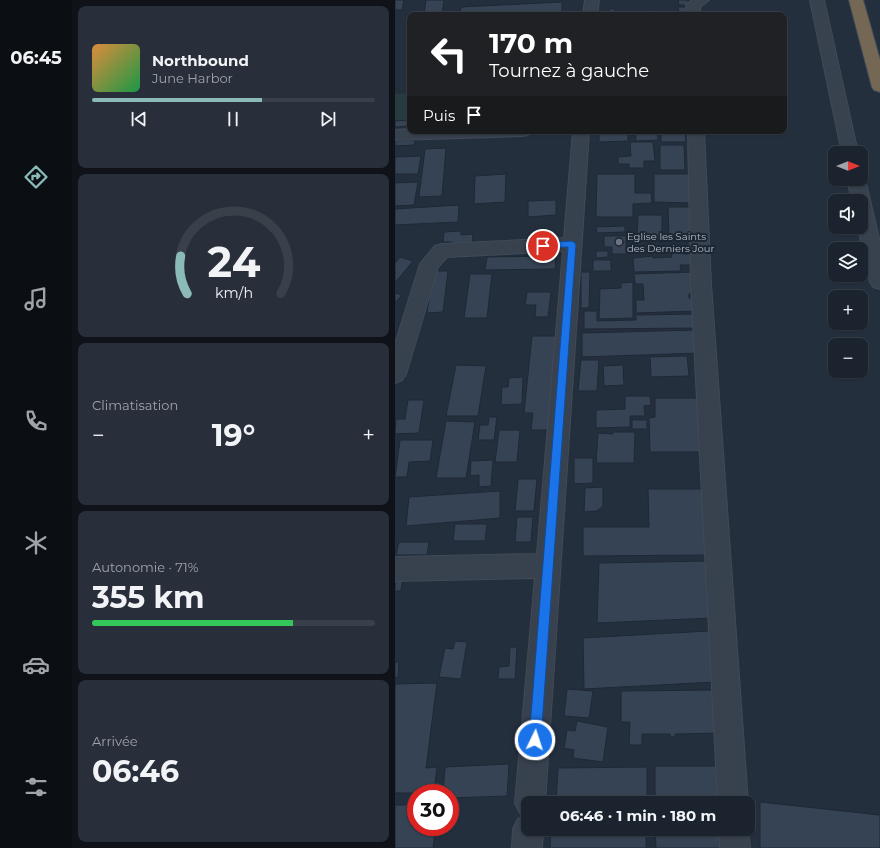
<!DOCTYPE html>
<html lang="fr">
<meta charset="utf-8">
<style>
:root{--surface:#1b232e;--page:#282f3a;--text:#f1f3f6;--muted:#a0a4aa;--line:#39404a;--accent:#8bbbb9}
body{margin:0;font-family:Montserrat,sans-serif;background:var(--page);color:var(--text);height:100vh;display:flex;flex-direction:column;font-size:15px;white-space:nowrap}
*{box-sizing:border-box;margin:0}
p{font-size:13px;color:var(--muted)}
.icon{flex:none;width:22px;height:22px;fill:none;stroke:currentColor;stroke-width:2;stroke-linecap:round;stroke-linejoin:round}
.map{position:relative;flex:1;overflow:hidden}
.sheet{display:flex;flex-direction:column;gap:6px;padding:6px;background:#0f1319;width:323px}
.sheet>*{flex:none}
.top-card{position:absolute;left:12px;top:12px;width:380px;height:122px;border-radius:8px;box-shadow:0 1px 3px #0004,0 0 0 1px var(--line);background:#202124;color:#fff;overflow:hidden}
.needle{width:26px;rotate:90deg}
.buttons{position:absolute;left:433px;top:146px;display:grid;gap:8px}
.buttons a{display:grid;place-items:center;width:40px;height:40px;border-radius:8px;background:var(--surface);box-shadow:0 1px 3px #0004,0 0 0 1px var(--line);font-size:20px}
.speed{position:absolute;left:12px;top:784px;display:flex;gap:8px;font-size:20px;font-weight:700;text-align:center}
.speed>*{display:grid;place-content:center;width:52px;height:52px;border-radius:50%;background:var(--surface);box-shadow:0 1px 3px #0004,0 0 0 1px var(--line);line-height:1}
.speed .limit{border:6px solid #d22;background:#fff;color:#111}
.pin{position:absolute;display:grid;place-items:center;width:34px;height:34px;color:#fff;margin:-17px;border:2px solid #fff;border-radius:50%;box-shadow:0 1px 4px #0007}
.me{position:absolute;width:44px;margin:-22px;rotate:4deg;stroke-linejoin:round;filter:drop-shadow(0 0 3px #0008)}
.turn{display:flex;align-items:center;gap:14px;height:84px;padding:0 16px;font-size:18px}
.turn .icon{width:52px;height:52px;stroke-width:2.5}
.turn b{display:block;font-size:28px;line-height:34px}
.then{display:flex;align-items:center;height:38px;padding:0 16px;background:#0003;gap:8px;font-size:15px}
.big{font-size:30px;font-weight:700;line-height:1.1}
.sheet .tile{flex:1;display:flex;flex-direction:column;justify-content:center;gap:6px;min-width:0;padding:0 14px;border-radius:8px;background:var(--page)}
.sheet .dial{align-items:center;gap:0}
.dial svg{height:104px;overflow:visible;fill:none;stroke:var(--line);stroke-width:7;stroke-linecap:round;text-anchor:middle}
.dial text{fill:var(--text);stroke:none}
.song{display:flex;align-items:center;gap:12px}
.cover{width:48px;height:48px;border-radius:6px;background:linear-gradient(135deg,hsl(30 70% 55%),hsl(140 70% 35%))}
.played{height:4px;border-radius:2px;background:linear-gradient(90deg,var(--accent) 60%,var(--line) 60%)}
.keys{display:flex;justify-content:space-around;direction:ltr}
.heat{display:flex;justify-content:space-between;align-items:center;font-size:22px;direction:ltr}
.charge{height:6px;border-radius:3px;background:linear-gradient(90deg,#34c759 71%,var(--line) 0)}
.trip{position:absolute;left:126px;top:796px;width:234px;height:40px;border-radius:8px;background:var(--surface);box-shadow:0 1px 3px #0004,0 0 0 1px var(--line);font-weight:700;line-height:40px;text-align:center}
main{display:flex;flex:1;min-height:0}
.tabs{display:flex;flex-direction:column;width:72px;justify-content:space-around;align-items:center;background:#0b0e12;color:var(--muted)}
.tabs .icon{width:28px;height:28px}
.tabs .current{color:var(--accent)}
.tabs b{font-size:18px;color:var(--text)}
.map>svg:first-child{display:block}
</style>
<main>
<nav class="tabs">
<b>06:45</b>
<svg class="icon current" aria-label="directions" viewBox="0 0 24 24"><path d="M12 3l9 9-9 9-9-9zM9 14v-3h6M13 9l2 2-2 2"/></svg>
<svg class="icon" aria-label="music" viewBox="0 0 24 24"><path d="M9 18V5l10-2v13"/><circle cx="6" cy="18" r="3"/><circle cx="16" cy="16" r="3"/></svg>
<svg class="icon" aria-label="phone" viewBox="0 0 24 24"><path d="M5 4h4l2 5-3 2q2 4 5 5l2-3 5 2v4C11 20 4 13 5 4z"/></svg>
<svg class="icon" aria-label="climate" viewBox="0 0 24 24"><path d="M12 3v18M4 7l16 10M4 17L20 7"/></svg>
<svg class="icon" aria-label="car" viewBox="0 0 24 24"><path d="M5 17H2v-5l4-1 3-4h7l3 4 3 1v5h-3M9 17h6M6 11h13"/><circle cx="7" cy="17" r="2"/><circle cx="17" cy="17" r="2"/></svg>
<svg class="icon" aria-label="filters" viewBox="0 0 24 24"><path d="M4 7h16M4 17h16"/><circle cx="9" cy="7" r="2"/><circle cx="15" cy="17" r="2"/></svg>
</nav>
<section class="sheet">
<div class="tile">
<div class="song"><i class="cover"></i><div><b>Northbound</b><p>June Harbor</p></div></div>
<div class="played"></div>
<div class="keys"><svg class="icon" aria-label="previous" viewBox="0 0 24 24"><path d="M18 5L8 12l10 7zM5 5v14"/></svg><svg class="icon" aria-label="pause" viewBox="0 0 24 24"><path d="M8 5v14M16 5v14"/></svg><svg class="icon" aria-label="next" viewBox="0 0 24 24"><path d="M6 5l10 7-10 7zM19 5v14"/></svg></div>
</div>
<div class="tile dial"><svg viewBox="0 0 100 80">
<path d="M14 69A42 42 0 1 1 86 69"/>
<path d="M14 69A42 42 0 0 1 9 40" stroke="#8bbbb9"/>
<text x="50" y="56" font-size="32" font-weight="700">24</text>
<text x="50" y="72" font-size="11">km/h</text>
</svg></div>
<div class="tile"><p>Climatisation</p>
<div class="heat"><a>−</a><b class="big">19°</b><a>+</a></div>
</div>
<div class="tile"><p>Autonomie · 71%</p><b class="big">355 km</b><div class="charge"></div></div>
<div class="tile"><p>Arrivée</p><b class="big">06:46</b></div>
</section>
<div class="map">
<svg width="485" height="848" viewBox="0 0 485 848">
<rect width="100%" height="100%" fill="#242f3e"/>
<path fill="#263c3f" d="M15 93V125L0 126V94Z"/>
<path fill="#364354" stroke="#1f2835" d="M0 0H9L7 10H0Z
M31 0H49L47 15H29Z
M283 0H293V5H284Z
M167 2V15H65L66 7Z
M283 7H295V12H284Z
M215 8 229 14H249L250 10H257V15H214Z
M15 120V126L0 127V121Z
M204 131H233V141L204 142Z
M240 131H262L263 140 241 141Z
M266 131H290L291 142H266Z
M20 140 19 145 0 146V141Z
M235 142H258L260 161H249V168H234V164H223V157L236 156Z
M265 145H289L290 170H265Z
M51 148 47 196 24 197 30 149Z
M26 156 23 174H0V157Z
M111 174 110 202 79 204 80 176Z
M202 174H240V193H256L257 203 238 204V217H201Z
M259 174H295L296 203 259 202Z
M23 182 19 205 0 206V183Z
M161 200V215L133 217V201Z
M64 205 63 222 0 225V209Z
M273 207H296L298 237H274Z
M243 215H267V240L242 239Z
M230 226V232L202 233 201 227Z
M66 231V235L78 234 77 245 57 246V242H48L49 232Z
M209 236H231V254H217V247H209Z
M276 247H289V254H299L300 265H285L286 271 239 272 238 258 258 256V258L277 257Z
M201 251H213V257L201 258Z
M161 256 160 269 90 270 92 257Z
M5 257 18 261 0 283V263Z
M198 260H216V271H198Z
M38 271H53L48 312 32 313Z
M186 272H195L194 308H186Z
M299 272 301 294H294V298H301L302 311 241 313V300H249L248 284H240L239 274Z
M75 274H97L92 318H69Z
M238 282V318L204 319 205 289 226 288V283Z
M132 292H156L153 317H140L141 305H130Z
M0 293 7 295 0 303Z
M189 311H202V321L241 320V315L302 314 303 328 189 329Z
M302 330 305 353 187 357V333Z
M137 336H164L156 430H136L138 413H129Z
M292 356 294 376 256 377 255 357Z
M186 360H204L202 391H183Z
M61 365 91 366 83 416H51Z
M228 365 229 385 209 386 208 366Z
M128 377 127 404 106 405 107 387H113L114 378Z
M230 396H255L256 405 249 406 250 416H235V427L201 428V410L230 409Z
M260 398H307L311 452H255L254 418 260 417Z
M13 400H29L24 433 0 434 1 419H10Z
M94 417H102L99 440H83L85 425H93Z
M237 420H252V429H237Z
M51 421 80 422 71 478H41Z
M104 430H125L122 462H100Z
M218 432H240L239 463H201L203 433 218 434Z
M5 440H38L35 461 14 462 12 477H0Z
M179 458H198V483L179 484Z
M98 460 96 486 84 487V475L75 476 76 461Z
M123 479H142L139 511H120Z
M208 487V506L202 511 189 512 190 488Z
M253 489H310L314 555 188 556V527H254Z
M105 491V518L11 526 14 497Z
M122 517H138L136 542H120Z
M60 524H92L90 541H58Z
M4 542H34L32 555H1Z
M313 561 317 618 202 623 204 563Z
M0 576H8L6 591H0Z
M314 631 320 682 189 689 188 638Z
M60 641 72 642 66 679 44 677 50 648 58 649Z
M115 647H122L120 679H103L104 667 114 666Z
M0 662H4L3 677 0 678Z
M42 683 31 768 42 767 39 793H0V684Z
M172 689 198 691 194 718 169 716Z
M323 690 326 733 280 734V737H276L275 734H247V745H234L235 722H226V691Z
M182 721 213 727 208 762 178 758 179 750 169 748 172 730 180 731Z
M114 764 112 796 55 798V793H48L50 767Z
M260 766H321L323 803H260Z
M252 767V803H161L163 768Z
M365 802 485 815V848H365Z
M0 805H21V827H41L38 848H0Z
M156 829H197V833L251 832V848H155Z
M260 829H325L326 848H261Z"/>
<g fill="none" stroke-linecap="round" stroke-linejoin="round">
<defs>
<path id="minor" d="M190 0H204L202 15H188Z
M297 0H314L305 7 306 15H292L291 5Z
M415 0H429L463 153H447Z
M15 129V131H135L133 135 127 136 0 140V130Z
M178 131H194L150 803H133V829H148L147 848H117L118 829 123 819 130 815 125 813 120 803 140 578 0 581V557L142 554 168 251 52 257 43 267 11 374 7 380 0 383V344L25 264 40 246 47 244 169 238Z
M293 131H309L316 284 353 803H323L296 284Z
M466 175 470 179 485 243V289L478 287 475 282 463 227H466V201H457L452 179H466Z
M353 827 355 848H325L324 829H353Z"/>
<path id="highway" d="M454 0H468L485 60V92L479 90 477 87Z"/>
</defs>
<use href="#minor" stroke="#414a57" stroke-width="2"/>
<use href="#highway" stroke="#434c59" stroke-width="2"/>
<use href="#minor" fill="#38414e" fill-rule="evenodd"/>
<use href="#highway" fill="#746855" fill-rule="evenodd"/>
</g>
<path fill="#1a73e8" stroke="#114b97" d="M177 241 181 244 146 740 144 744 140 745 136 744 134 740 173 247 148 248 144 246 148 243Z"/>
<circle fill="#6b7280" stroke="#1d2633" stroke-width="1.5" cx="224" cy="242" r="4"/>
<g text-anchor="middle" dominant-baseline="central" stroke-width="4" stroke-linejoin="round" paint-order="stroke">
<g font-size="10" fill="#b4bcc9" stroke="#1d2633" text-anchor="start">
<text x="232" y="236">Eglise les Saints<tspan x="232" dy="12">des Derniers Jour</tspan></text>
</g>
</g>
</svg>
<div class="buttons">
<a><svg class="needle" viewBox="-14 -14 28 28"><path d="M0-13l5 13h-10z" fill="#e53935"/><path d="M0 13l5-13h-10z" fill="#a0a4aa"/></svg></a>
<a><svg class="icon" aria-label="sound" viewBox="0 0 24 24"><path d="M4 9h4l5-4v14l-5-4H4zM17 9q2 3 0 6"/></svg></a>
<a><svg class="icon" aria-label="layers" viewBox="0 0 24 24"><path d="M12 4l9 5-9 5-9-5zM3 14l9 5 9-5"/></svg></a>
<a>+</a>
<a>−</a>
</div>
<div class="speed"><div class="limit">30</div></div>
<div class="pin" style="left:148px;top:246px;background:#d93025"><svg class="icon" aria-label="arrive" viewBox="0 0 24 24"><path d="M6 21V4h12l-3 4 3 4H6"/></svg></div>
<svg class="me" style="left:140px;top:740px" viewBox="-20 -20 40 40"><circle r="17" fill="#1a73e8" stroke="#fff" stroke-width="3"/><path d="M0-11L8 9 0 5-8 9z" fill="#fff"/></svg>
<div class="trip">06:46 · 1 min · 180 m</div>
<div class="top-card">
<div class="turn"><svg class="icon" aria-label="left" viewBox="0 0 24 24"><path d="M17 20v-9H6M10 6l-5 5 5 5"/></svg><div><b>170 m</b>Tournez à gauche</div></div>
<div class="then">Puis<svg class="icon" aria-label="arrive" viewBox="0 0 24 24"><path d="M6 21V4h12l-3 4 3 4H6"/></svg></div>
</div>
</div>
</main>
